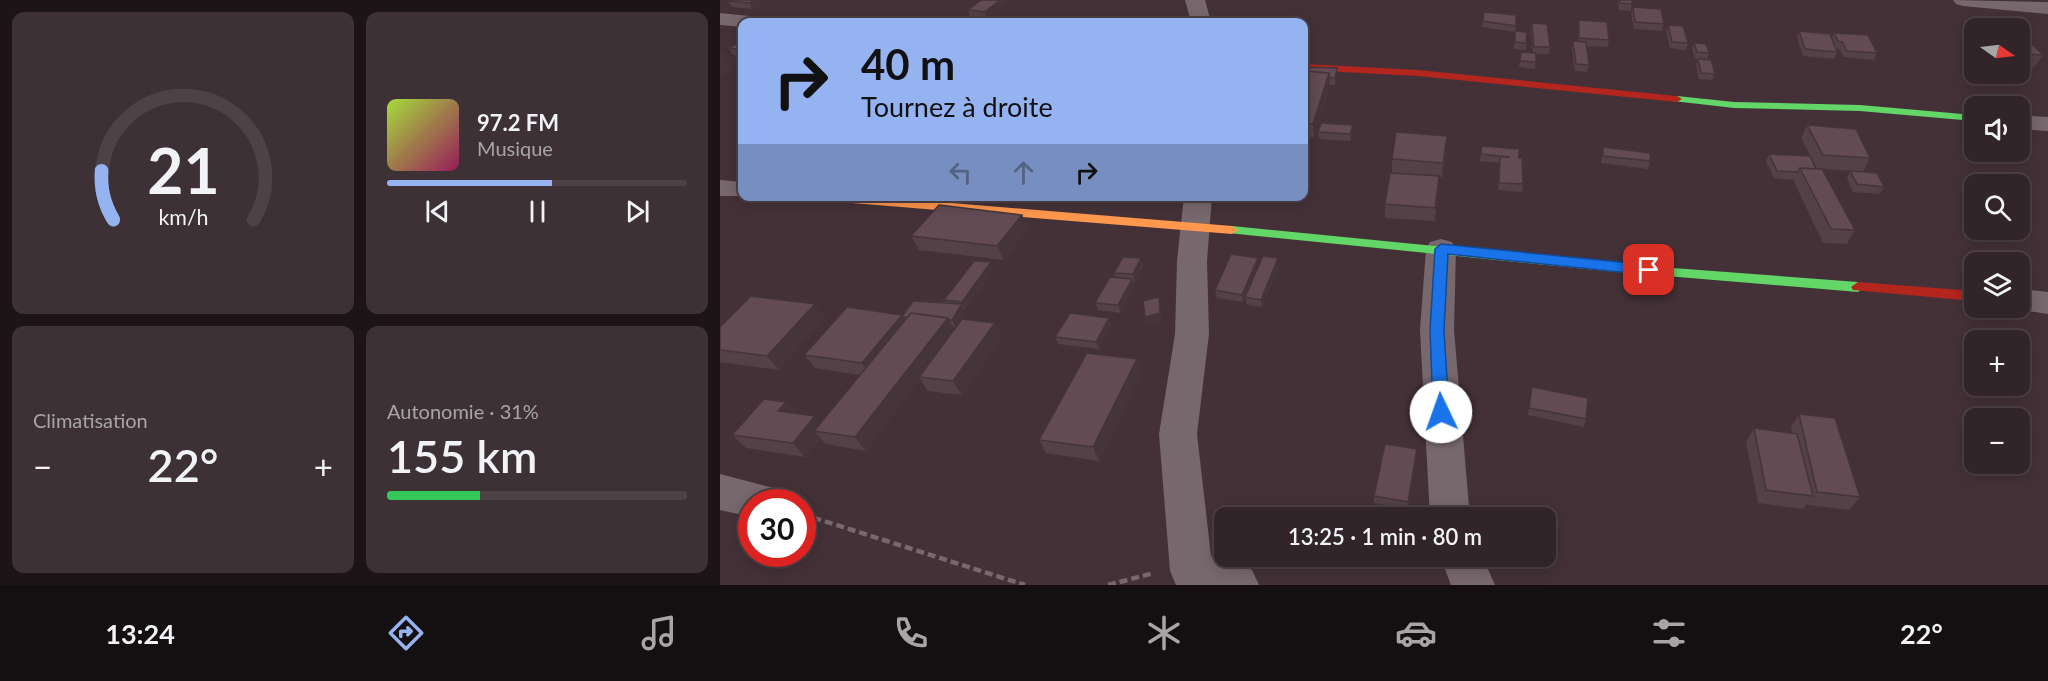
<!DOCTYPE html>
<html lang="fr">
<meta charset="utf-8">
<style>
:root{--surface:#322529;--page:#3d3135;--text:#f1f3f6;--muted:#a8a5a8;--line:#4d4246;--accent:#95b2f1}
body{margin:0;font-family:Lato,sans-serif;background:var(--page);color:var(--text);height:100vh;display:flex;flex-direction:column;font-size:22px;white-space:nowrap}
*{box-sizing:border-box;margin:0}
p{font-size:20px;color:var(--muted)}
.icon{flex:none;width:33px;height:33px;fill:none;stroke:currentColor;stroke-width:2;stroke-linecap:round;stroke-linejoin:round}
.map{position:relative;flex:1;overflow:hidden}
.side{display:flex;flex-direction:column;gap:12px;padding:12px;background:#1c1417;width:720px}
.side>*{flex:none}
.hud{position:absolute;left:18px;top:18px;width:570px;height:183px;border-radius:12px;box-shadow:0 3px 15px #0003,0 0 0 2px var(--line);background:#95b2f1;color:#111;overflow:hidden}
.needle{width:39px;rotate:104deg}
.controls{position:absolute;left:1244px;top:18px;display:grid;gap:12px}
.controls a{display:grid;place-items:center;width:66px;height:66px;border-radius:12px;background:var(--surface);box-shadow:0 3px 15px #0003,0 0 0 2px var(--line);font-size:30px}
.speed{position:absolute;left:18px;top:489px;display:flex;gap:12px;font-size:30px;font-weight:700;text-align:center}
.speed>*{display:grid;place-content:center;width:78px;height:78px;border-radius:50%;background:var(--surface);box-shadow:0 3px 15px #0003,0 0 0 2px var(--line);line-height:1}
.speed .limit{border:9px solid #d22;background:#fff;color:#111}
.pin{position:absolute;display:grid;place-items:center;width:51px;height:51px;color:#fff;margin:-26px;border-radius:12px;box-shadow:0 3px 9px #0006}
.me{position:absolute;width:66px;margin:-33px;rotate:357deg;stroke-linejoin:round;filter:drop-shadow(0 0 4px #0008)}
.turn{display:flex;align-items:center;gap:21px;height:126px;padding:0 24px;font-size:27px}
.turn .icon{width:78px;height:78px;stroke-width:2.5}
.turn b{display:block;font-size:42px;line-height:51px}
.lanes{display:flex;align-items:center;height:57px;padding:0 24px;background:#0003;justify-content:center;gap:30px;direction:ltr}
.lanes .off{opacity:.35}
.big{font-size:45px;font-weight:600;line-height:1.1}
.side .widget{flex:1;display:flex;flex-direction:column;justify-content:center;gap:9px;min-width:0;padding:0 21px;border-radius:12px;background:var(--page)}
.side .dial{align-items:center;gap:0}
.dial svg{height:156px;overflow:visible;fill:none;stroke:var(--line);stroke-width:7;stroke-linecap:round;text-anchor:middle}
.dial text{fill:var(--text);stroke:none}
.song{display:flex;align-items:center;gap:18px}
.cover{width:72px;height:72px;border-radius:9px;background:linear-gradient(135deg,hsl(80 70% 55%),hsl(330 70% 35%))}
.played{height:6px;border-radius:3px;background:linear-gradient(90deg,var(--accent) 55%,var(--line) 55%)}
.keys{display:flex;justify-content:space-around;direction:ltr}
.heat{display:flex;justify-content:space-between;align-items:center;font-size:33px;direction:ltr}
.charge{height:9px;border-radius:4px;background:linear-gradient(90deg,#34c759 31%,var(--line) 0)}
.side .tiles{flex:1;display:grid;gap:12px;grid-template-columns:repeat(2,1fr)}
.trip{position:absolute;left:494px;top:507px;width:342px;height:60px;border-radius:12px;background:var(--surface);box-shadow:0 3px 15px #0003,0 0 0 2px var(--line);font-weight:600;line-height:60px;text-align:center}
.tab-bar{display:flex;height:96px;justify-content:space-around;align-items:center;background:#140f10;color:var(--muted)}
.tab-bar .icon{width:42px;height:42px}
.tab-bar .on{color:var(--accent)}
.tab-bar b{font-size:27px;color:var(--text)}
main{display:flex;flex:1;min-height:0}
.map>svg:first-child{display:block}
</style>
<main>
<section class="side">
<div class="tiles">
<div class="widget dial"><svg viewBox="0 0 100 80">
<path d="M14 69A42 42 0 1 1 86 69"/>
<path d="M14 69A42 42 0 0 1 8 44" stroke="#95b2f1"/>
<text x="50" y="56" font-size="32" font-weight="700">21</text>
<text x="50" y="72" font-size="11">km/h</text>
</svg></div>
<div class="widget">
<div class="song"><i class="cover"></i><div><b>97.2 FM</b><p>Musique</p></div></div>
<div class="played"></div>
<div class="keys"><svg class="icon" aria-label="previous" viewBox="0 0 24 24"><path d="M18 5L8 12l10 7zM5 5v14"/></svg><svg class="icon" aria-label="pause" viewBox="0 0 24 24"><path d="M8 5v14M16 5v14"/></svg><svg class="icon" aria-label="next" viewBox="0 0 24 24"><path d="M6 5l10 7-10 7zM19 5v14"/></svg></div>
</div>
<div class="widget"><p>Climatisation</p>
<div class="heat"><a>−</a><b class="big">22°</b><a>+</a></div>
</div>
<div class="widget"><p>Autonomie · 31%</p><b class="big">155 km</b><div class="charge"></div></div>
</div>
</section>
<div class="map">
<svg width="1328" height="585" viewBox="0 0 1328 585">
<rect width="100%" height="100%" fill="#433137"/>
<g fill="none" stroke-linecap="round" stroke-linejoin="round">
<path stroke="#76686d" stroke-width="4.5" stroke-dasharray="8 4" stroke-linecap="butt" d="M82 514 305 585
M388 585 434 573"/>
<path fill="#77686d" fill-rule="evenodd" d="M465 0H485L491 22H471Z
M1233 0 1328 2V14L1243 6 1236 4Z
M0 13 50 18 53 22H22V27L0 25Z
M1299 115 1328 117V131L1299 129Z
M0 180 22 182V196H30H0Z
M464 196H492L487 261 489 334 477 434 491 556 532 570 539 585H456L450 571 439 434 455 334 457 261Z
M721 239 732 242 736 249 734 330 750 518H710L700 330 706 249 710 242Z
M1299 289 1328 292V314L1288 308H1299Z
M0 474 57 489 63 502H32V517L0 510Z
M720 556H762L775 585H731Z"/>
<path fill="#63d668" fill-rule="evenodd" d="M957 96 1014 102 1140 105 1254 115V121L1140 111 1014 108 953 101 952 99Z
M512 226 886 263 1138 282 1145 287 1138 292 886 271 508 233 506 230 508 227Z"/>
<path fill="#ff974d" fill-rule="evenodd" d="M89 196H147L512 226 518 230 512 234 95 200Z"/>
<path fill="#b3261e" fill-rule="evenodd" d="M584 64 698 70 957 96 962 99 957 102 698 76 584 70Z
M1138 282 1254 291V301L1133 290 1131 287Z"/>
</g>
<path fill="#544047" d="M9 0H40L42 4 33 9 12 7 8 1Z
M261 0H291L267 18 250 17 248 10Z
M898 0H912L911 11 899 10Z
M913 7 944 24 942 31 914 29 911 14Z
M764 12 796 26 795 32 762 27Z
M859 20 889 40 888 47 866 46 869 65 867 72 855 71 852 48 853 41H858V27Z
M812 23 830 47 829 54H816L815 69 799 67 801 52H813L811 30Z
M948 25 968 43 966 50 950 48 946 32Z
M795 31 807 32 806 50 794 49Z
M1079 31 1112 38 1114 33 1157 53 1154 60 1124 57 1119 49 1115 48 1117 52 1114 59 1083 56 1077 37Z
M1299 37 1323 55 1314 68 1299 67Z
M1254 38V53L1249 47Z
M22 40V56L13 55 9 48Z
M974 43 989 53 987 60 995 74 992 80 979 79 976 66 978 59H975L972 49Z
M584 67 617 68V75L615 85H610L594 137H584Z
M1087 125 1150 158 1143 172 1164 187 1160 194 1133 192 1127 178 1130 171 1097 168 1081 138Z
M598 132H633L631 141 599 139Z
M762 146 799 158 803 184 802 192 778 190 780 163 760 161Z
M883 147 930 161 928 169 881 163Z
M726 149 722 177H719L715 221 665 218V204L672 172V159Z
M1049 154 1096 169 1135 230 1127 244 1103 243 1074 182 1075 180 1054 178 1046 161Z
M302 215 308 228 284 260 199 250 191 236Z
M421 258 423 266 415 282H413L414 286 401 313 378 310 375 303 395 277 394 273Z
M538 258 539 266 523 302 497 298 495 290Z
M559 266 542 307 527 305 525 297Z
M274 270 246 309H244L246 312 236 327H233L234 329 275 323 282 337 242 395 208 391 200 379 146 451 106 444 100 438 85 457 26 448 12 435 66 402 77 414 101 423 140 375 95 368 84 355 183 315 226 303 224 300Z
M105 318 59 370 0 362V327Z
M392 325 379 349 338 344 335 337Z
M417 359 421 373 379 461 326 453 319 440Z
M812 387 866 419 864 427 808 415Z
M1079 414 1140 497 1129 510 1088 505 1087 503 1083 509 1038 503 1026 442 1034 428 1072 433 1071 427Z
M697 456 688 509 654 503V496Z"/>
<path fill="#45343a" d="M34 0H40L42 4 33 9 29 3Z
M280 0H291L267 18 265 12Z
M2 50 14 68 0 76V52Z
M617 68V75L615 85V78Z
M609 73 610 86 594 137 593 124Z
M633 125V132L631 141 630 134Z
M727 136 726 149 722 177 723 163Z
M302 215 308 228 284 260 277 246Z
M421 258 423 266 415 282 413 274Z
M538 258 539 266 523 302 522 295Z
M558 258 559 266 542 307 541 300Z
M271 262 274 270 246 309 242 302Z
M412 279 414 286 401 313 398 305Z
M439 297 441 305 442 321 427 324 425 317Z
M95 304 105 318 59 370 47 356Z
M242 304 246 312 236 327 232 320Z
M182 315 191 329 152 377 142 363Z
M228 318 236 332 199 377 200 379 146 451 135 437Z
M389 318 392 325 379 349 376 342Z
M275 323 282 337 242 395 233 381Z
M417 359 421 373 379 461 373 447Z
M66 402 78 416 58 411Z
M95 416 107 430 94 431 100 438 85 457 73 443Z
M697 449V456L688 509V502Z"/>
<path fill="#624b53" stroke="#45343a" stroke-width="1.5" d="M9 0H34L29 3 8 1Z
M261 0H280L265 12 248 10Z
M900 0H912V4L900 3Z
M913 7 941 9 944 24 915 22Z
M764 12 796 15V26L763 21Z
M859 20 887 22 889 40 859 38Z
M812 23 827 24 830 47H814Z
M948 25 963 26 968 43 952 42Z
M795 31 807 32 806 43 795 42Z
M1079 31 1110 34 1117 52 1085 49Z
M1114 33 1148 35 1157 53 1127 51 1122 42 1118 41Z
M1299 37H1305L1323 55 1299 54Z
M22 40V48L20 50 9 48Z
M853 41 866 42 869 65 856 64Z
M974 43 986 44 989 53 977 52Z
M801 52 816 53V62L800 61Z
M978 59 991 60 995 74 981 73Z
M584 67 617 68 615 78H610L609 73 584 71Z
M584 71 609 73 593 124 584 123Z
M601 123 633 125 630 134 598 132Z
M1087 125 1136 129 1150 158 1103 155Z
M676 132 727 136 723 163 672 159Z
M762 146 799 149V158H802L803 184 779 183 780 157H790L761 154Z
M883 147 930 153V161L883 156Z
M1049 154 1090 156 1096 169 1080 168 1078 172 1057 171Z
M1080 168 1102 169 1135 230 1111 229Z
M1130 171 1157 173 1164 187 1137 184Z
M670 173 719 176 715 208 665 204Z
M219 205 302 215 277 246 191 236Z
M511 254 538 258 522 295 495 290Z
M543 256 558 258 541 300 525 297Z
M403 257 421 258 413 274 394 273Z
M254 261 271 262 242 302 224 300Z
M390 277 412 279 398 305 375 303Z
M31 296 95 304 47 356 0 350V327Z
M439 297 440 313 425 317 423 301Z
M193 301 242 304 232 320H229L228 318 191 313 188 317H183V315Z
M127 307 182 315 142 363 84 355Z
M191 313 228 318 135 437 94 431Z
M350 313 389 318 376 342 335 337Z
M242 319 275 323 233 381 199 377Z
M367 353 417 359 373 447 319 440Z
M812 387 868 398 866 419 809 408Z
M44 399 66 402 58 411 95 416 73 443 12 435Z
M1079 414 1115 418 1140 497 1097 492Z
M1034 428 1077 434 1093 496 1046 490Z
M665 444 697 449 688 502 654 496Z"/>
<path fill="#1a73e8" stroke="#114b97" stroke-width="1.5" d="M721 244 929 265 935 270 929 275 728 254 724 330 729 412 721 419 713 412 710 330 715 249Z"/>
</svg>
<div class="controls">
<a><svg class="needle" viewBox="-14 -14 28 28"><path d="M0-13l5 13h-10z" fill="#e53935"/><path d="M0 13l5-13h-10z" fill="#a8a5a8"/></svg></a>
<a><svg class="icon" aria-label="sound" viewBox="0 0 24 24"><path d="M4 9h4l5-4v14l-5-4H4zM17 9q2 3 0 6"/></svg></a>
<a><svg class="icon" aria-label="search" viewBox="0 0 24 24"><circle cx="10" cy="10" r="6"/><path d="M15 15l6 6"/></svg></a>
<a><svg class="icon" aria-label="layers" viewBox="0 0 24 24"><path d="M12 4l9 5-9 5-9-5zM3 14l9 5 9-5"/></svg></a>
<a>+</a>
<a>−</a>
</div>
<div class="speed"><div class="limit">30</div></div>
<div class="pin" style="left:929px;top:270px;background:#d93025"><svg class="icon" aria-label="arrive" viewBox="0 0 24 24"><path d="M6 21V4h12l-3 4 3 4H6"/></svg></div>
<svg class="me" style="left:721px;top:412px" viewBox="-20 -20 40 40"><circle r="19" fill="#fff"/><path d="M0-13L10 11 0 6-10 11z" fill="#1a73e8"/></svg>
<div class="trip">13:25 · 1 min · 80 m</div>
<div class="hud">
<div class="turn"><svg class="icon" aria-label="right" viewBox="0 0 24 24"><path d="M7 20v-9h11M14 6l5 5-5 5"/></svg><div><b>40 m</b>Tournez à droite</div></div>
<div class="lanes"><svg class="icon off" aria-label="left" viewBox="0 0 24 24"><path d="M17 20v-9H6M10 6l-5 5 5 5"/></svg><svg class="icon off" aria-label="ahead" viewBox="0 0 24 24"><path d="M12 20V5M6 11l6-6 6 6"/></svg><svg class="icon" aria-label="right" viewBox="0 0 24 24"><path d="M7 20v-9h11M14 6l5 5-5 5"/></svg></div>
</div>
</div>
</main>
<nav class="tab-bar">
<b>13:24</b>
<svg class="icon on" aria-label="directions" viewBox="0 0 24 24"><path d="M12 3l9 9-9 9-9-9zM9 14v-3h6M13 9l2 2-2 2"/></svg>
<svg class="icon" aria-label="music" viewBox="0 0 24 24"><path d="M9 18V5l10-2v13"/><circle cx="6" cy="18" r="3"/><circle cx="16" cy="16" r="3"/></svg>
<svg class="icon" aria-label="phone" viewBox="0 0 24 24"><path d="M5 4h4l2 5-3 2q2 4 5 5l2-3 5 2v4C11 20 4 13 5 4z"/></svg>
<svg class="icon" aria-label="climate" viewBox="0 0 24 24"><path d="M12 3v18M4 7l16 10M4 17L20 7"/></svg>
<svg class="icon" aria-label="car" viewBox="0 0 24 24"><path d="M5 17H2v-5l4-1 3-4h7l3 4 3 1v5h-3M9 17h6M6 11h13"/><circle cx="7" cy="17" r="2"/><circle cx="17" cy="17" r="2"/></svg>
<svg class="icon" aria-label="filters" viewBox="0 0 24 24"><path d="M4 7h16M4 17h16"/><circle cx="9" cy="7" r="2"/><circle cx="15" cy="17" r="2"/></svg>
<b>22°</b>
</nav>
